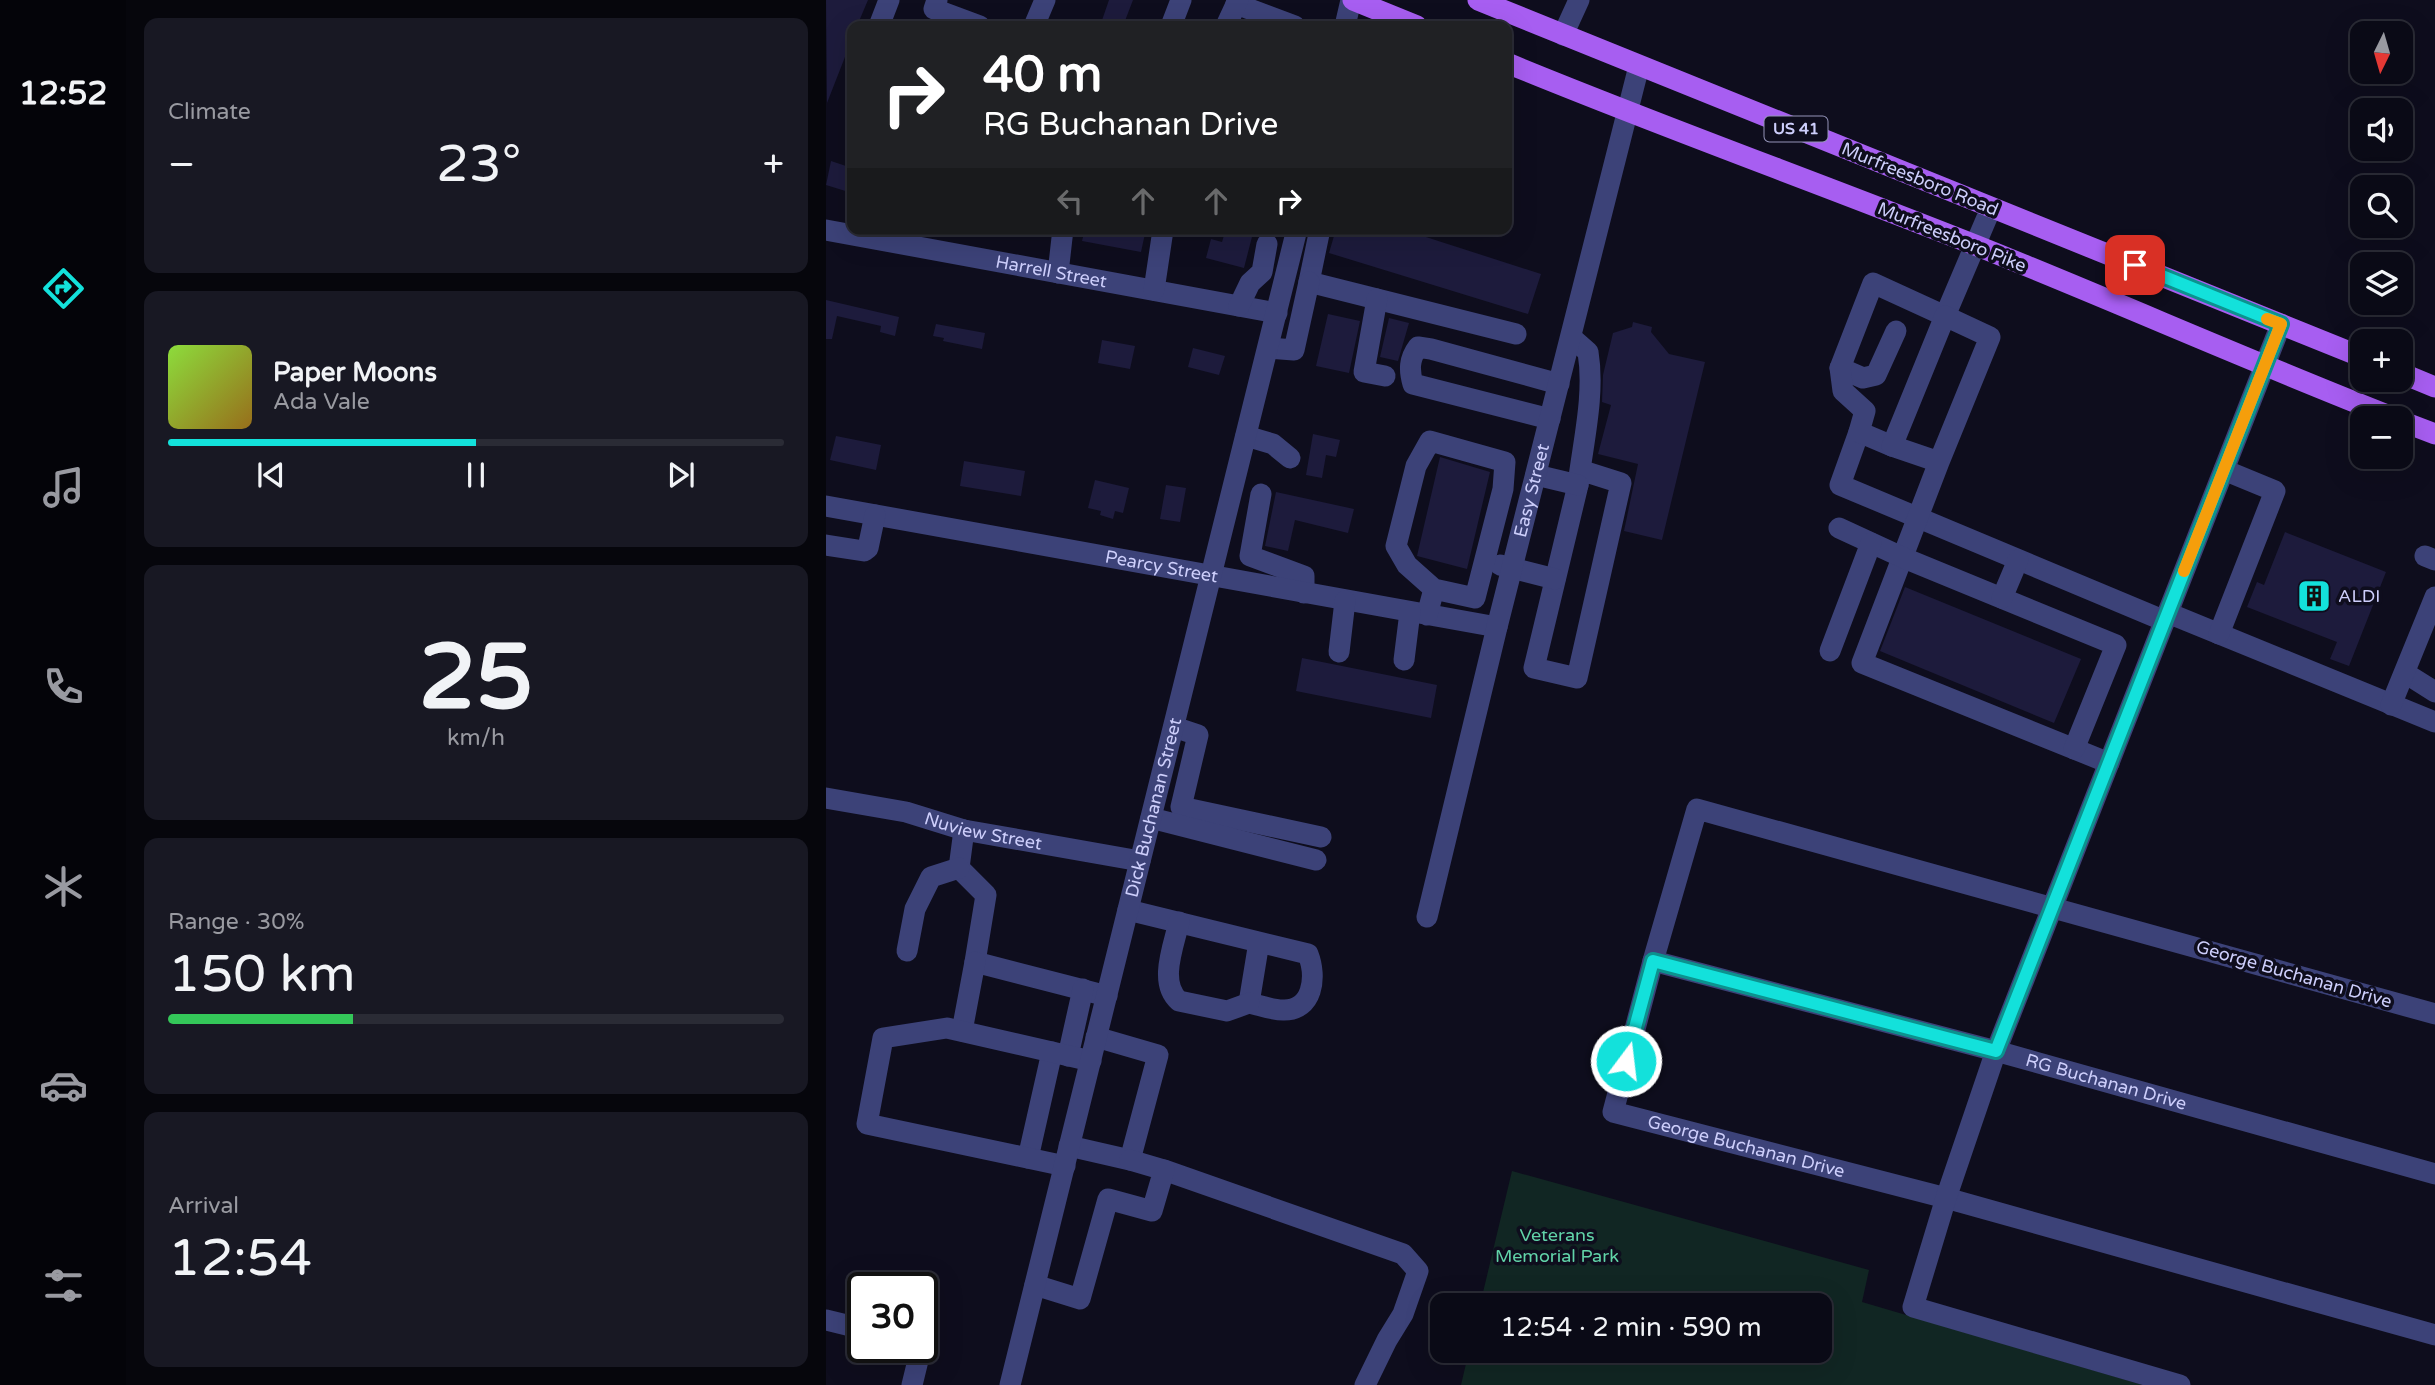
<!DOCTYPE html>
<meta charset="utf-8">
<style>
:root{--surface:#0a0a16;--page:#181823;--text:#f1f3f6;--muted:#999aa1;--line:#2a2b35;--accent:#13e1db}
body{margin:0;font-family:"Varela Round",sans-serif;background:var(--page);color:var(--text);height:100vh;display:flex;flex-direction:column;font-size:26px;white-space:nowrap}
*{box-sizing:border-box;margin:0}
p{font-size:23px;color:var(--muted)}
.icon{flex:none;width:38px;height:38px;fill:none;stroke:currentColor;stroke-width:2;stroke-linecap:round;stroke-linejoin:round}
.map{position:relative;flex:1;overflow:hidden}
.panel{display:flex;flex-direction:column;gap:18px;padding:18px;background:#06060c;width:700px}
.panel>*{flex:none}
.hud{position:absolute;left:21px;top:21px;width:665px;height:214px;border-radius:14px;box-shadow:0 7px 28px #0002,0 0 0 2px var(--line);background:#202124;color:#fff;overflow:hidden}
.needle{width:46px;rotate:185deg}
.buttons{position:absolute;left:1524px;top:21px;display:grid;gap:14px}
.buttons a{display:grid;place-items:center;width:63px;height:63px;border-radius:14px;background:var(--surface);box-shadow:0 7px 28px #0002,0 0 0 2px var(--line);font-size:35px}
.speed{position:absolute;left:21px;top:1272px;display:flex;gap:14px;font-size:35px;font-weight:700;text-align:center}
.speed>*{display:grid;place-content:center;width:91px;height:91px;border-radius:50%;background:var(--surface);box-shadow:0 7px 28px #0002,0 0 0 2px var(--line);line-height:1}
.speed .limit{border:4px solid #111;border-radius:10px;background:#fff;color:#111}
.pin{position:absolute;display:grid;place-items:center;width:60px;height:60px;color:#fff;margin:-30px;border-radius:14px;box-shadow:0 4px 10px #0006}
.me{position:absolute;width:77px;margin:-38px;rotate:15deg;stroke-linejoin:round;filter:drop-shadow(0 0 5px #0008)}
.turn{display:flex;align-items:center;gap:24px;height:147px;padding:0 21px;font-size:32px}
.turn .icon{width:91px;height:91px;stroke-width:2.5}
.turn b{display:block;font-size:49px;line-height:60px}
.lanes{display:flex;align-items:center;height:66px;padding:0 21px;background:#0003;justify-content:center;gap:35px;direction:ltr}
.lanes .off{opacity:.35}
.big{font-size:52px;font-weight:600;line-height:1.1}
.panel .widget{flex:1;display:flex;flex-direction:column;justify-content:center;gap:10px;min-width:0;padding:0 24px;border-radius:14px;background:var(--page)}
.panel .dial{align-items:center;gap:0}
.dial b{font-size:91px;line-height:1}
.song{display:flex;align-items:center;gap:21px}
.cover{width:84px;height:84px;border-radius:10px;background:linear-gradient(135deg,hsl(90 70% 55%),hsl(40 70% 35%))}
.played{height:7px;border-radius:4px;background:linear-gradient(90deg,var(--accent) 50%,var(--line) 50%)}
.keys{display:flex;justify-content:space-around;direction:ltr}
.heat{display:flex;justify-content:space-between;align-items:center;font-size:38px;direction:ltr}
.charge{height:10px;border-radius:5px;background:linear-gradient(90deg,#34c759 30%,var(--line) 0)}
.trip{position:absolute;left:604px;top:1293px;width:402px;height:70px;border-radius:14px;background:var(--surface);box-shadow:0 7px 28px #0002,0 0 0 2px var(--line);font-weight:600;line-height:70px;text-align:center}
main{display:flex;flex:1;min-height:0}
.menu{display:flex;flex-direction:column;width:126px;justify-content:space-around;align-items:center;background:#040409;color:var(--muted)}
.menu .icon{width:49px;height:49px}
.menu .selected{color:var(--accent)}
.menu b{font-size:32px;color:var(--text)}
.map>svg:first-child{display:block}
</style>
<main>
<nav class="menu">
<b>12:52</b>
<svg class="icon selected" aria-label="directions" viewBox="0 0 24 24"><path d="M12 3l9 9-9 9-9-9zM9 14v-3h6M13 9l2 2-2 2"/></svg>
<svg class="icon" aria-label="music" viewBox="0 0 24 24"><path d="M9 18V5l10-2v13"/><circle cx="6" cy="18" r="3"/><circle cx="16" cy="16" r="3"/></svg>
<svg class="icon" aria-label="phone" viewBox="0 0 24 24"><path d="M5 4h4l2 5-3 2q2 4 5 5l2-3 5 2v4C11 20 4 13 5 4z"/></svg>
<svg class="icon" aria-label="climate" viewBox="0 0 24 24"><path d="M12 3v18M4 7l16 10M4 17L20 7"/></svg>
<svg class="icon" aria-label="car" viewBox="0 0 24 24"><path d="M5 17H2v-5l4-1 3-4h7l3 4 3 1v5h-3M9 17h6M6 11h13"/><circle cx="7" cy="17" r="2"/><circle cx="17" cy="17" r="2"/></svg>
<svg class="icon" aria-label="filters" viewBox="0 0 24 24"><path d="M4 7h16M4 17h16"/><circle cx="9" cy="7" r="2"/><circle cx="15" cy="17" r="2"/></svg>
</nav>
<section class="panel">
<div class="widget"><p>Climate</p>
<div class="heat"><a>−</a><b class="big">23°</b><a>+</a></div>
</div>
<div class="widget">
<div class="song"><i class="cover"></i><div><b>Paper Moons</b><p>Ada Vale</p></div></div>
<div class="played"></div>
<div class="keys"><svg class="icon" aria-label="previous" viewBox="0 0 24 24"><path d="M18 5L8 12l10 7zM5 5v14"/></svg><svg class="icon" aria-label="pause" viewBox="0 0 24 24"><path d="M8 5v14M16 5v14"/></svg><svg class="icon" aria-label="next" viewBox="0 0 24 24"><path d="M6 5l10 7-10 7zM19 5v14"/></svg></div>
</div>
<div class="widget dial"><b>25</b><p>km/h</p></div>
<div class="widget"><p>Range · 30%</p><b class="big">150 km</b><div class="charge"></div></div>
<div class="widget"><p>Arrival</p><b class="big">12:54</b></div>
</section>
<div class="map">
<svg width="1609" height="1385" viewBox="0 0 1609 1385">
<rect width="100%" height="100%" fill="#0e0d1d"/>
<path fill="#112623" d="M686 1171 1043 1270 1036 1302 1317 1385H635L643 1351H994V1306L654 1305Z"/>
<path fill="#1d1b3c" d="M0 0H42L31 26H26V39L1 103Z
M283 0H307L297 26H274Z
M5 161 26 168V193L0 185Z
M259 229H320L315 252 256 241Z
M400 229H428L418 268 380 258 385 239 396 242Z
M510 229H575L715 274 702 314 503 253Z
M0 300 73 317 69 336 54 332 55 326 11 316 6 339H0Z
M502 314 534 321 523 373 490 366Z
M563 318 583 323 572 361 554 357Z
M807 322 826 327 825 332 843 354 879 362 836 540 798 531 812 464 772 454 785 405 776 402 777 375 787 333 806 327Z
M110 324 159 333 156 349 117 341 118 338 107 336Z
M276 340 309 346 304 369 272 363Z
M367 348 399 356 393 375 362 367Z
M487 434 514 440 510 457 500 455 496 478 480 475Z
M10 436 55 445 50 470 4 460Z
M614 457 664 472 641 569 591 556Z
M138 461 199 471 195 496 134 486Z
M269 480 303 488 297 513 289 511 287 519 274 515 275 511 262 508Z
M340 485 360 488 354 522 334 519Z
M450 492 528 509 522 533 469 520 462 551 439 546Z
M1459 532 1560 572 1523 666 1504 659 1511 642 1421 607 1431 582 1438 585Z
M1079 587 1255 659 1228 723 1054 651Z
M476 658 611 685 605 718 470 691Z"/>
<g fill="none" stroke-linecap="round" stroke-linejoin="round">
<g stroke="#3c4278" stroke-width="21">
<path d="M111 0 108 9 154 26"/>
<path d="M410 4 469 26"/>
<path d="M53 26 63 0"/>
<path d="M208 26 219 0"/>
<path d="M345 26 355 0"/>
<path d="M400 26 412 0"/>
<path d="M519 26 525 0"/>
<path d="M737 35 753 0"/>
<path d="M494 229 483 282 690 334"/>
<path id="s1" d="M0 230 451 313"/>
<path d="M232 273 237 229"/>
<path d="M328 290 337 230"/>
<path d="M551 299 538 372 559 376"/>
<path d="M413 306 424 283 436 272 441 244"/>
<path d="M745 337 762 352C769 395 757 442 752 485L708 668 751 678 795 483 754 470"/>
<path d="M442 348 468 350 483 282"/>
<path d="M1014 368 1037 378 1050 375 1070 331"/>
<path d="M724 419 587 384C583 370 583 359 592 347L605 349 733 384"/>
<path d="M1033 432 1014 485 1339 621"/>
<path d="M420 436 447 444 464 458"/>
<path d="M1066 446 1033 432 1039 411 1017 391 1014 368 1047 283 1119 316 1165 208"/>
<path d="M1113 462 1066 446 1119 316 1164 337 1113 462 1036 663 1283 763"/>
<path d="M710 475 752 485"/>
<path d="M435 494 424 556 478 576V593"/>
<path id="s2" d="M0 506 671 627"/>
<path d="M1013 528 1078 558 1290 645 1248 749"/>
<path d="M0 545 38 551 42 548 49 515"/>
<path d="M1599 556 1609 560"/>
<path d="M674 565 729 579"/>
<path d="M1176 598 1192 560"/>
<path d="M1342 613 1609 722"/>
<path d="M601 615 608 589 649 598 677 489 679 462 604 441 590 466 570 546 581 565 608 589"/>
<path d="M1393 634 1449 491 1398 470"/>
<path d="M1004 651 1045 543"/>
<path d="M513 652 519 601"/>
<path d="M578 660 584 612"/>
<path d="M1579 673 1609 692"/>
<path d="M1565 705 1609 597"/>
<path d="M348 727 372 735 355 807 495 837"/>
<path id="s3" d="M0 798 80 812 138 830 314 861"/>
<path d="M325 818 490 860"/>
<path d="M138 830 133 868 160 895 149 962 281 996"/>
<path d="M302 910 482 954C491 977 487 1011 457 1010 446 1010 433 1005 423 1003L433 942"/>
<path id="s4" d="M601 917 671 627 813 66"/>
<path d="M353 922C348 945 332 983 353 1001L401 1011 423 1003"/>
<path d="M81 951 89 909 105 877 133 868"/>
<path id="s5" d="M827 961 1170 1051 1609 1174"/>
<path id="s6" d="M1609 1014 871 809 827 961 787 1112 1120 1198 1609 1335"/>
<path d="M136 1031 149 962"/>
<path d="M242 1056 257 989"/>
<path d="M243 1146 304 1160 332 1055 270 1037"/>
<path d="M202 1158 226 1052"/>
<path d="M239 1166 41 1124 57 1038 121 1028 265 1061"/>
<path d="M338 1170 577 1254 592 1271 577 1314 561 1340 539 1385"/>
<path d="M209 1285 254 1299 282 1199 326 1211 338 1170 304 1160"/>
<path d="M0 1320 37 1329"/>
<path d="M86 1385 96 1344"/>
<path id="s7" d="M184 1385 471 229"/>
<path d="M1354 1385 1087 1307 1120 1198 1170 1051 1455 324"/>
</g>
<path stroke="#a75ef1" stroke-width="21" d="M527 0 591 26
M652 0 1536 357
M681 63C836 127 993 183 1149 245 1289 301 1428 363 1569 418
M1575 373 1609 387
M1575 421 1609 434"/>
</g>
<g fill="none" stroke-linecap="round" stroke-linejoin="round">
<defs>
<path id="route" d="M800 1061 827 961 1170 1051 1455 324 1309 265"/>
</defs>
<use href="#route" stroke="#0c928e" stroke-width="18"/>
<use href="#route" stroke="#13e1db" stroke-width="12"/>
<path stroke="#f59e0b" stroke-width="12" d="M1358 571 1455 324 1441 319"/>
</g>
<defs>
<symbol id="building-square" viewBox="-11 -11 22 22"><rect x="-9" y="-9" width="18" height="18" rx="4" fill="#13e1db" stroke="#0e0d1d"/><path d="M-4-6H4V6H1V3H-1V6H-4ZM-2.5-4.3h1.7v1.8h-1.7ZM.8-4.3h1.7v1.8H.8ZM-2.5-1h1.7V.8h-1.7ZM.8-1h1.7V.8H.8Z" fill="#111"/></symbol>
</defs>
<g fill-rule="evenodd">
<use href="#building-square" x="1469" y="577" width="38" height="38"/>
</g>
<g text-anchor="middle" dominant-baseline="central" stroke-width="7" stroke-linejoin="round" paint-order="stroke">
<rect fill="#0e0d1d" stroke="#9494b8" stroke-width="2" x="938.5" y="116.5" width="63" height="25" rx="5"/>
<g font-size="16" font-weight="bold" fill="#cdcefb">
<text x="970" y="129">US 41</text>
</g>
<g font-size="18" fill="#cdcefb" stroke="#0e0d1d">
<text transform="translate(1094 179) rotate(22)">Murfreesboro Road</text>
<text transform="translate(1126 237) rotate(22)">Murfreesboro Pike</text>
<text stroke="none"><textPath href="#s1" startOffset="229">Harrell Street</textPath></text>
<text stroke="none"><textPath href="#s4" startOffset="439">Easy Street</textPath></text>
<text stroke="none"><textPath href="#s2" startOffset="341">Pearcy Street</textPath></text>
<text stroke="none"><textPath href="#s7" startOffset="595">Dick Buchanan Street</textPath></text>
<text stroke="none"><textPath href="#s3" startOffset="161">Nuview Street</textPath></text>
<text transform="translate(1468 974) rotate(16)">George Buchanan Drive</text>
<text stroke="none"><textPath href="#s5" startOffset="469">RG Buchanan Drive</textPath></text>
<text stroke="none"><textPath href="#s6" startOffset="1218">George Buchanan Drive</textPath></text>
</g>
<g font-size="18" fill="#cdcefb" stroke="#0e0d1d" text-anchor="start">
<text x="1512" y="596">ALDI</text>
</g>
<g font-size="18" fill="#61d3a8" stroke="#0e0d1d">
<text x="731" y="1235">Veterans<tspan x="731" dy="21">Memorial Park</tspan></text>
</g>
</g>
</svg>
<div class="buttons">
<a><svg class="needle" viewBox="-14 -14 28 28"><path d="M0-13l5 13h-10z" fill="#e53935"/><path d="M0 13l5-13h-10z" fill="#999aa1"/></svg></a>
<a><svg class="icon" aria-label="sound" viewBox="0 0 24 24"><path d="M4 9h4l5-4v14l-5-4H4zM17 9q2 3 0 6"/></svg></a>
<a><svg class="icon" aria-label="search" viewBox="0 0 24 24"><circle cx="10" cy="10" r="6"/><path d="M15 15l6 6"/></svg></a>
<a><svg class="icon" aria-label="layers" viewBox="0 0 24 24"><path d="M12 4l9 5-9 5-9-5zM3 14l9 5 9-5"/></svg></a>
<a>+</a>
<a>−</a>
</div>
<div class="speed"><div class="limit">30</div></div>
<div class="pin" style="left:1309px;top:265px;background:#d93025"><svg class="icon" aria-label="arrive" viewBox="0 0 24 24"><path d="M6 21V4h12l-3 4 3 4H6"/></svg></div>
<svg class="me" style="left:800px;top:1061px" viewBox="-20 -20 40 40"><circle r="17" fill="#13e1db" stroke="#fff" stroke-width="3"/><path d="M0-11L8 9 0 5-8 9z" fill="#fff"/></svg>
<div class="trip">12:54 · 2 min · 590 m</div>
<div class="hud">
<div class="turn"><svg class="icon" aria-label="right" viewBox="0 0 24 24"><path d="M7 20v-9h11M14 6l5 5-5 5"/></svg><div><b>40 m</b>RG Buchanan Drive</div></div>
<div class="lanes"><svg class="icon off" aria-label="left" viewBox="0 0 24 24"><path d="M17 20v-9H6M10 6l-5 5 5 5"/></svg><svg class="icon off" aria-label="ahead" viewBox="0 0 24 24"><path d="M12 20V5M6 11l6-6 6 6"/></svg><svg class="icon off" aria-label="ahead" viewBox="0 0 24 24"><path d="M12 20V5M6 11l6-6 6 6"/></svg><svg class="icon" aria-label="right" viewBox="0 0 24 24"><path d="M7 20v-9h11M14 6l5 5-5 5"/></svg></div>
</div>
</div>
</main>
